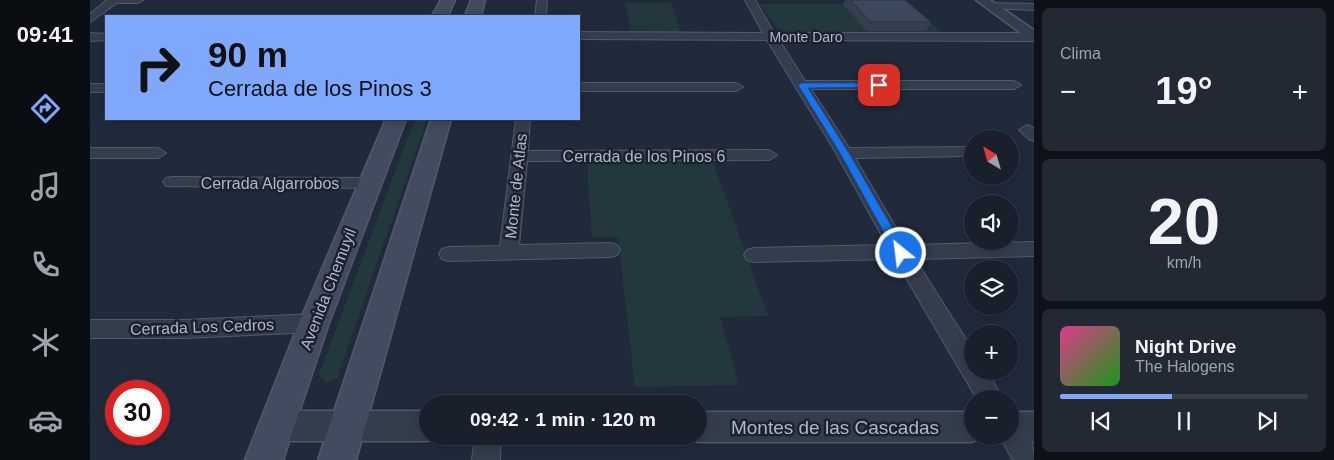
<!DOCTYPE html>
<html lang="es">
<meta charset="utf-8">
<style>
:root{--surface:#19202c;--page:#222834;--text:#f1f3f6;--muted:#9fa3a9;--line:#373e48;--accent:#7fa8fd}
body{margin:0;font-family:Arial,sans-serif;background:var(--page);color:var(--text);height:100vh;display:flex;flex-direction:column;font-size:19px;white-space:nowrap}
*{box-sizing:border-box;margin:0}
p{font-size:16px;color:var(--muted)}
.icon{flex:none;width:28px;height:28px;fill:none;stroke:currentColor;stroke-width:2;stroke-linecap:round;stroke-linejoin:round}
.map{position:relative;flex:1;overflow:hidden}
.details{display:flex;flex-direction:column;gap:8px;padding:8px;background:#0e1218;width:300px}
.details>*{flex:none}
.guide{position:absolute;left:15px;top:15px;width:475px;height:105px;border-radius:0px;box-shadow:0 2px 12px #0003,0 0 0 1px var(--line);background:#7fa8fd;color:#111;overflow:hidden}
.needle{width:32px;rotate:323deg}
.controls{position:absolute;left:874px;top:130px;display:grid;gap:10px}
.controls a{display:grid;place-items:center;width:55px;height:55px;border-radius:50%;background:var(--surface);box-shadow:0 2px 12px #0003,0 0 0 1px var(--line);font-size:25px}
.speed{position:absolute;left:15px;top:380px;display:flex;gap:10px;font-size:25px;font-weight:700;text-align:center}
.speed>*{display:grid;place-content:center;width:65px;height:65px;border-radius:50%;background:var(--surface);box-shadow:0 2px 12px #0003,0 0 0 1px var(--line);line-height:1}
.speed .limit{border:8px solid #d22;background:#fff;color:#111}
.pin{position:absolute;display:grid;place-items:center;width:42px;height:42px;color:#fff;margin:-21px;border-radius:10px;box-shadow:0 2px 8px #0006}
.me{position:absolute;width:55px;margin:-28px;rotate:331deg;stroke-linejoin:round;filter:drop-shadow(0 0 4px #0008)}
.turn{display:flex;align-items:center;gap:18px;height:105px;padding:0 20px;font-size:22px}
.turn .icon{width:65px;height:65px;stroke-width:2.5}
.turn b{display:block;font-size:35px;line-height:42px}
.big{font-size:38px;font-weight:800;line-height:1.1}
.details .tile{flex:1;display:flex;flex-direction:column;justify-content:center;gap:8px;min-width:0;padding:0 18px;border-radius:8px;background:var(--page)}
.details .dial{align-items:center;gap:0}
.dial b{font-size:65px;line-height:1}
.song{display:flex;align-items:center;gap:15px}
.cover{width:60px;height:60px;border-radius:8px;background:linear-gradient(135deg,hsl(330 70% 55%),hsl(120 70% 35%))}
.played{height:5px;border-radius:2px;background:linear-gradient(90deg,var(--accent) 45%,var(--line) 45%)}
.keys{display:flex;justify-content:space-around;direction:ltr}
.heat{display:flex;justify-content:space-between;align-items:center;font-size:28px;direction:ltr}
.trip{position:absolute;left:329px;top:395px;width:288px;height:50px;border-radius:25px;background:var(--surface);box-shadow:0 2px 12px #0003,0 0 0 1px var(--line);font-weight:800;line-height:50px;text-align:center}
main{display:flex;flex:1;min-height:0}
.dock{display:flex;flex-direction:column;width:90px;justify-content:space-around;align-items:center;background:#0a0d12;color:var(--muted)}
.dock .icon{width:35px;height:35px}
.dock .active{color:var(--accent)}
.dock b{font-size:22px;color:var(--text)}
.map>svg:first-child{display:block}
</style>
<main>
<nav class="dock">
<b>09:41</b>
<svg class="icon active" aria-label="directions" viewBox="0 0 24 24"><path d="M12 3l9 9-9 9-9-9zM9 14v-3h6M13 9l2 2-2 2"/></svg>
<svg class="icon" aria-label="music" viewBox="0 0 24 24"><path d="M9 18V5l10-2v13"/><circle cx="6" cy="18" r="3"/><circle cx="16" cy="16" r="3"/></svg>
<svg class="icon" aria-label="phone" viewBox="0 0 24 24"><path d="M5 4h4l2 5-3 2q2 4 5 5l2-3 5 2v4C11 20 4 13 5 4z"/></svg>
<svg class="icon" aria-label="climate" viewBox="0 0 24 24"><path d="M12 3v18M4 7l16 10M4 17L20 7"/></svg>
<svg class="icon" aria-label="car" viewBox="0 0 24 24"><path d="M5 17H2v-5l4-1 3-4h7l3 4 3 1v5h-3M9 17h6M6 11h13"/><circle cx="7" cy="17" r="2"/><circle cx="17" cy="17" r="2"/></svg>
</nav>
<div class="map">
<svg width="944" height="460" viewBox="0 0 944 460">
<rect width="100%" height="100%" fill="#212a3b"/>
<path fill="#23383c" d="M535 3H581L591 32H541Z
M670 4H818L853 34 690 33Z
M325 119H337L247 378 236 383 229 375Z
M623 162 678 316 630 317 649 385 545 387 528 237H502L497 163Z"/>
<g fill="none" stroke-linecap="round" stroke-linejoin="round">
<defs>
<path id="minor" d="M17 0H53L48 3H27L0 22V14Z
M447 0H457L456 16H445Z
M655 0H665L684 33H944V41L689 40 715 81H924L931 85 924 89H721L759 148 882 147 881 156 765 158 816 245 944 242V256L825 259 882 349V371H897L913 399H887L805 259 664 262 657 260 654 255 657 250 664 248 797 245 746 153 677 40 489 39V32L673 33Z
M901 3 944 4V10L897 8V4Z
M0 33 16 34V40L0 41Z
M489 83H646L653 87 646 91H489Z
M0 84H16V92H0Z
M426 119H440L438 151 679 150 687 155 679 160 437 161 429 245 520 243 527 245 530 250 527 255 520 257 359 261 352 259 349 254 352 249 359 247 410 246Z
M937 125 944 128V141L939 139 929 130Z
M0 148H68L76 153 68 158H0Z
M82 177 279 178 285 179 288 183 285 187 279 188 76 186 73 182 76 178Z
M224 314 232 316 235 323 232 330 224 332 95 338H0V320H95Z
M920 417C937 424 944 443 944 460H923L911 439 910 436H920Z
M385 436H411L410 460H382Z"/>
<path id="tertiary" d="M886 0H900L944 30V40L939 39Z
M187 411H338V436H349L338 441H187L176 437 172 426 176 415Z
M608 412H882V436H894L882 442H608L596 436H608Z
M920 412H944V442H920L909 438 920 436Z"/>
<path id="secondary" d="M351 0H365L358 16H342Z
M381 0H395L391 16H375Z
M296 119H316L239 323 193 460H155L209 323Z
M341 119H361L266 460H228Z"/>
</defs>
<use href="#minor" stroke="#525a69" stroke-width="2"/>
<use href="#tertiary" stroke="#525a69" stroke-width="3"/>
<use href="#secondary" stroke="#525a69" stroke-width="3"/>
<use href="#minor" fill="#343d4b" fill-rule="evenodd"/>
<use href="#tertiary" fill="#343d4b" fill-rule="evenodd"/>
<use href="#secondary" fill="#424b5f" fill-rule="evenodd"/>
</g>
<path fill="#343e4e" d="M755 0H815L841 22 836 31H777L753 5Z"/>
<path fill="#3c485b" stroke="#2a3240" d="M760 0H815L841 22H781Z"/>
<path fill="#1a73e8" stroke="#114b97" d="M789 83 793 85 792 87 718 88 759 153 817 253 811 258 807 256 750 153 708 85 712 83Z"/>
<g text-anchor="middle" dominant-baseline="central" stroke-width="5" stroke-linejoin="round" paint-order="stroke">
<g font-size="14" fill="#afb7c7" stroke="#1a2230">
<text x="716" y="37">Monte Daro</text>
</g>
<g font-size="16" fill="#afb7c7" stroke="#1a2230">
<text x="554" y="156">Cerrada de los Pinos 6</text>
<text x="180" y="183">Cerrada Algarrobos</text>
<text transform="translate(426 186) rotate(-84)">Monte de Atlas</text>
<text transform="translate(238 289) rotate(-69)">Avenida Chemuyil</text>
<text transform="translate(112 327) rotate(-2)">Cerrada Los Cedros</text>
</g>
<g font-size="19" fill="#afb7c7" stroke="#1a2230">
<text x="745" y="427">Montes de las Cascadas</text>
</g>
</g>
</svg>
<div class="controls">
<a><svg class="needle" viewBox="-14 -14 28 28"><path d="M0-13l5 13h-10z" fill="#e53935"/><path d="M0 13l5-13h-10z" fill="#9fa3a9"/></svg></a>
<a><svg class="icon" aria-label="sound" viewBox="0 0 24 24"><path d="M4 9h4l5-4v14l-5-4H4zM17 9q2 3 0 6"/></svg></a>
<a><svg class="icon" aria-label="layers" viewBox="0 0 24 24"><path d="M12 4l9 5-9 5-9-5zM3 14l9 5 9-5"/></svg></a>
<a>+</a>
<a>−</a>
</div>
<div class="speed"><div class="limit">30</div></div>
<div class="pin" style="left:789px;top:85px;background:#d93025"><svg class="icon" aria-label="arrive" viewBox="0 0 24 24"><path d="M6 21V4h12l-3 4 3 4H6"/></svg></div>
<svg class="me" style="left:811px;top:253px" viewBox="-20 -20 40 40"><circle r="17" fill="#1a73e8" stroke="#fff" stroke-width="3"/><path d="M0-11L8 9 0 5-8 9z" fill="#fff"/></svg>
<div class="trip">09:42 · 1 min · 120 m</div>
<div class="guide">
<div class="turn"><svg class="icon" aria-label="right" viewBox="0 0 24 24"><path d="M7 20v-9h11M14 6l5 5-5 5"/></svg><div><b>90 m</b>Cerrada de los Pinos 3</div></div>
</div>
</div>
<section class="details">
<div class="tile"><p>Clima</p>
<div class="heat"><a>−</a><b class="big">19°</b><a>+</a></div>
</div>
<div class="tile dial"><b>20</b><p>km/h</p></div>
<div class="tile">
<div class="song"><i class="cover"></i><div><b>Night Drive</b><p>The Halogens</p></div></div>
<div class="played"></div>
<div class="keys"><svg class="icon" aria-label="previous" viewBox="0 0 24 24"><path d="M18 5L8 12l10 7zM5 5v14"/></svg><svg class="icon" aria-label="pause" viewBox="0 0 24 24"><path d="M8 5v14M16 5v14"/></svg><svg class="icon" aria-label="next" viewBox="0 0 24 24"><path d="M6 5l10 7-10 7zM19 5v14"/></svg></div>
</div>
</section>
</main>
